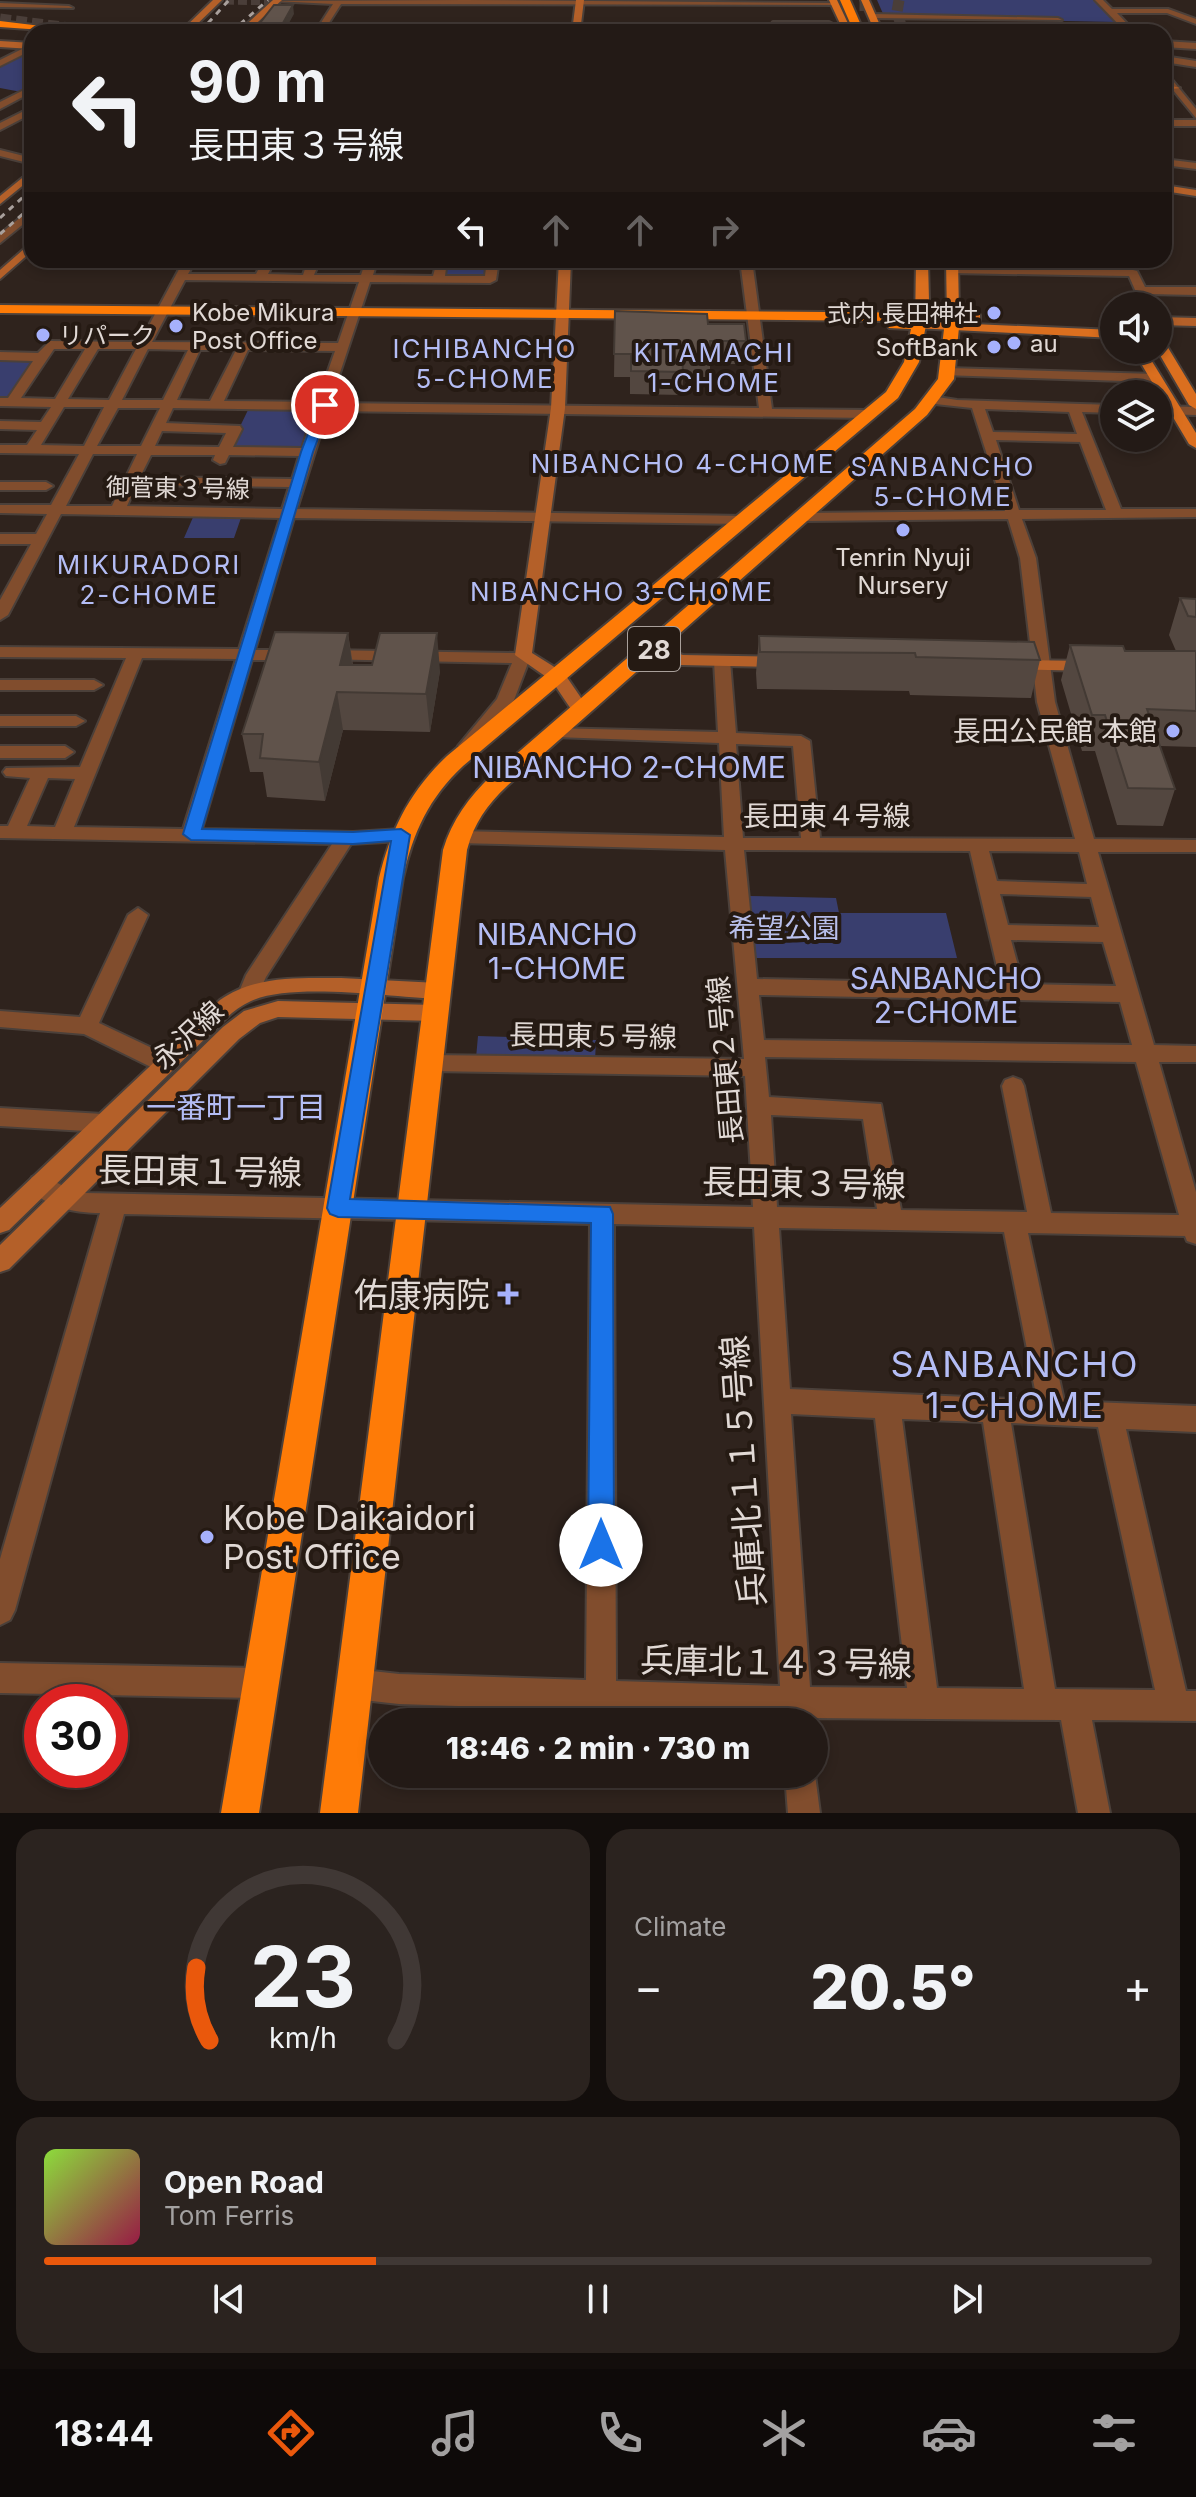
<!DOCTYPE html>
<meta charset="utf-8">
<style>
:root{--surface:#231a16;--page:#2b231f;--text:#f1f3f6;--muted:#a3a1a1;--line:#403835;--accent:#ea580c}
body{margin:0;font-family:Inter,"Noto Sans JP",sans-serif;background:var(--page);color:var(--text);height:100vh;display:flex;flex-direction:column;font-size:30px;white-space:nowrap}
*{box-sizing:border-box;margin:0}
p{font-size:26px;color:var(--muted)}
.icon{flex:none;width:44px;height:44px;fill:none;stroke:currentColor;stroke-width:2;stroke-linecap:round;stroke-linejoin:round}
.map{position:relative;height:1813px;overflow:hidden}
.side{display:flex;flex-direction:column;gap:16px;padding:16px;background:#130e0c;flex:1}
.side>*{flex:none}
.banner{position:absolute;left:24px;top:24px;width:1148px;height:244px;border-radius:24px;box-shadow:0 4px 12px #0003,0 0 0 2px var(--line);background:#231a16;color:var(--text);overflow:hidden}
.buttons{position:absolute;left:1100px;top:292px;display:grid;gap:16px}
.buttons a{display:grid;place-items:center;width:72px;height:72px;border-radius:50%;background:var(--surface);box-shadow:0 4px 12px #0003,0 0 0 2px var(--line);font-size:40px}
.speed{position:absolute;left:24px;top:1684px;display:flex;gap:16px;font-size:40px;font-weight:700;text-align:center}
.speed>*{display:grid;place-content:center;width:104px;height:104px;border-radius:50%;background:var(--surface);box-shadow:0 4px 12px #0003,0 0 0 2px var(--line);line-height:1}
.speed .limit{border:12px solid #d22;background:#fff;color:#111}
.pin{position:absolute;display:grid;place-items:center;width:68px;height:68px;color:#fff;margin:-34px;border:4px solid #fff;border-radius:50%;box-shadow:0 2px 8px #0007}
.me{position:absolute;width:88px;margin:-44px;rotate:0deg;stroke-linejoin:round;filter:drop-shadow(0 0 6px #0008)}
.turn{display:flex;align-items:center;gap:28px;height:168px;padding:0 32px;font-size:36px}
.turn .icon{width:104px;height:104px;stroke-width:2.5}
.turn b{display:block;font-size:56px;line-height:68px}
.lanes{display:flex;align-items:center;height:76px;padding:0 32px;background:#0003;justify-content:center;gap:40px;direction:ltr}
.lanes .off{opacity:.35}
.big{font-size:60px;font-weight:800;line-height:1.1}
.side .card{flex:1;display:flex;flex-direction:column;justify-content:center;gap:12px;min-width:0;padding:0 28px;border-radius:24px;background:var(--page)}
.side .dial{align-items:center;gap:0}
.dial svg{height:208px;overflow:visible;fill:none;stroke:var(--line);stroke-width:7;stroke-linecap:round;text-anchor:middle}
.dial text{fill:var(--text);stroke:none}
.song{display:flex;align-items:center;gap:24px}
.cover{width:96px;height:96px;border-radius:12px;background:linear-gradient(135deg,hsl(90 70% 55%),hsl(340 70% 35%))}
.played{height:8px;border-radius:4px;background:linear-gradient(90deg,var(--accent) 30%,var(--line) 30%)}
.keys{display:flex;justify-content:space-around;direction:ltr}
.heat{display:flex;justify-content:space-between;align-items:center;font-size:44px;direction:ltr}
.side .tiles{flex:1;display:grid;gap:16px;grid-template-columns:1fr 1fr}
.card:last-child{grid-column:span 2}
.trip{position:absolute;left:368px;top:1708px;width:460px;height:80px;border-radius:40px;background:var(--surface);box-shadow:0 4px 12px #0003,0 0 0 2px var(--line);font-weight:800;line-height:80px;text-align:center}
.menu{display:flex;height:128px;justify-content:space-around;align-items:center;background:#0e0a09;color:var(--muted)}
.menu .icon{width:56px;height:56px}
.menu .selected{color:var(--accent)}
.menu b{font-size:36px;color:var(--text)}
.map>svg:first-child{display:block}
</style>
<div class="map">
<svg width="1196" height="1813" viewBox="0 0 1196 1813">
<rect width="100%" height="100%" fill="#2f231d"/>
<path fill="#393e6e" d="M877 0H1093L1104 7 1116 22 909 18 884 16Z
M32 51V94L0 88V65Z
M446 260H489L486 276H442Z
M0 359 34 361 9 397 0 399Z
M248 410H310L316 412 305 446 297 449H238L231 445Z
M194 515H242L234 538H184Z
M749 896 836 898 839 913H946L957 958H755Z
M478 1036 596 1040 595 1061 476 1058Z"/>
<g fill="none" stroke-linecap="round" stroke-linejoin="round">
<path stroke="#4a3e39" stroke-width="9" stroke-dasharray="9 4" stroke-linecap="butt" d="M225 0 278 1"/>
<path stroke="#4a3e39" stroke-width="11" stroke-dasharray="11 5" stroke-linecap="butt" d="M865 0V12
M899 0 897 12 903 32
M0 19 101 32"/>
<defs>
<path id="street" d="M465 0 835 3 839 5 341 4 323 32H315L333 4 274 1Z
M1095 0H1103L1112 9H1168L1196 19V24L1167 13H1117L1135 32H1126Z
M0 3 69 6 73 8 0 7Z
M873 14 1058 18 1062 20 870 18Z
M773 22H829L833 24 770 26Z
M445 25 576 27 580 29H442Z
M629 28H773L777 30 626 32Z
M1164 41 1196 43V49L1164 47Z
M32 44V50L0 66V60Z
M1164 56 1196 61V67L1164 62Z
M1164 70 1196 109V118L1164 79Z
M22 91 30 93 0 109V102Z
M24 111 27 116 0 130V123Z
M1164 120H1196V126H1164Z
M0 150 32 158V164L0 156Z
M1164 159 1196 163V169L1164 165Z
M32 208V217L0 243V234Z
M184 260H196L188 274H256L263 260H275L268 274 303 275 307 263 292 260H320L314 275H361L366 260H447L445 276H485L487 260H499L496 280 490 283 370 282 330 403 759 408 740 260H752L772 409 869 410 876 414 869 418 328 411 297 509 746 516 753 520 746 524 294 518 255 650H292L300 655 292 660H252L202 829 353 832 401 829 411 835 401 841 351 844 266 977 257 997H243L239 992 246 975 332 844 0 838V826H8L30 778 6 776 3 772 6 768 80 767 126 658 0 657V647L239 649 280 518 61 514 8 615 0 620V600L31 544H0V534H36L47 514 0 513V505H51L79 454 0 453V445H27L37 430 0 429V421L41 422 51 407 0 406V398H8L33 361 0 360V352L38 353 50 341 140 342ZM376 265H436L433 276 373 275ZM185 280 359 282 338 343 152 342ZM54 349H85L55 399 21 398ZM98 349H136L109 400 68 399ZM148 349 188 350 163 400H122ZM200 350H236L210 401 177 400ZM248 350 335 351 317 402 224 401ZM64 407H104L84 446 41 445ZM118 408H160L141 446H97ZM173 408 314 410 302 448 233 447 242 429 240 426 166 423ZM162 431 226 433 219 447 155 446ZM93 454H137L112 506H66ZM151 455H215L213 460 220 464 225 463 229 455 299 456 292 479 140 477ZM136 485 289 487 282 509 127 506ZM142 658 236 659 183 829 74 827ZM48 778 75 779 55 827 27 826Z
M954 268 1133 270 1137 271 1145 287H1196V295L1148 294 1154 306H1142L1129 276 950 273V269Z
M947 368 1156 374 1162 378 1156 382 942 375 941 372Z
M931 396 957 400 1114 405V413L1082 412 1121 509H1196V517L1022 519 1036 558 1055 702 1094 839 1196 840V852H1098L1154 1045 1196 1046V1062H1159L1196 1192V1244L1187 1241 1185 1236 1028 1233 1064 1401 1196 1406V1432L1126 1429 1186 1691H1196V1721L1092 1720 1110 1813H1078L1061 1720 812 1718V1722H782L781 1717 399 1704 354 1699 343 1695 339 1684 343 1673 354 1669 399 1674 586 1680 590 1224 124 1214 15 1610 10 1620 0 1625V1559L100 1213C77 1213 40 1207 28 1184L32 1177 40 1174 73 1191 86 1193 753 1207 745 1076 429 1071 421 1069 418 1063 421 1057 429 1055 744 1059 725 850 458 843 448 837 458 831 724 837 719 743 556 737 547 732 550 728 718 732 714 661 722 656 730 661 736 733 801 736 810 741 820 838 1075 839 1037 702 1020 558 1008 519 803 521 796 517 803 513 1005 511 972 408 926 403 924 400ZM985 409 1069 412 1077 434 993 432ZM996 440 1080 442 1106 510H1019ZM736 744 793 746 801 838H743ZM744 850 970 851 1001 984 757 979ZM989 851 1079 852 1087 884 997 881ZM1000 894 1091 897 1099 927 1008 925ZM1011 940 1103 942 1116 986 1023 984ZM759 995 1120 1002 1132 1045 764 1040ZM765 1057 1136 1062 1179 1215 1051 1213 1024 1086 1021 1080 1013 1077 1005 1080 1002 1086 1027 1212 901 1210 881 1104 769 1097ZM771 1115 863 1119 877 1209 777 1207ZM614 1224 754 1227 780 1686 616 1681ZM779 1228 1004 1232 1037 1400 790 1389ZM791 1414 875 1418 907 1688 810 1687ZM902 1419 983 1422 1024 1689 937 1688ZM1011 1423 1098 1427 1155 1690 1055 1689Z
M1158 406 1196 407V415L1158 414Z
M0 482H46L53 486 46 490H0Z
M324 650 516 653 523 650 536 658 528 663 514 700 473 750 467 752 458 746 497 699 512 663 318 659 316 655Z
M0 680H94L103 685 94 690H0Z
M0 716H76L85 721 76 726H0Z
M0 746H65L74 752 65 758H0Z
M138 908 148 915 99 1023 173 1058 176 1064 173 1070H157L84 1034 0 1027V1011L80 1017 128 915Z
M0 1108 103 1114 111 1117 114 1123 111 1129 103 1132 0 1126Z
M0 1663 261 1668 272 1672 276 1683 272 1694 261 1698 0 1693Z
M814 1767 820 1813H788L785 1774H814Z"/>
<path id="secondary" d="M213 0H222L189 32H180Z
M273 0H282L247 32H238Z
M576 0H584L580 32H572Z
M0 41 32 43V49L0 47Z
M1164 84 1180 88 1164 90Z
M32 170V178L0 204V196Z
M1164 185 1196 190V196L1164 191Z
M32 242V251L0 279V270Z
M559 260H571L565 408 532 653 564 673 590 711 581 716 575 715 552 681 515 655 551 408Z
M1158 317 1196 318V326L1158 325Z
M653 645 683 655 783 657 791 662 783 667 681 665 647 654V646Z
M1011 660 1091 661 1099 666 1091 671 1005 669 1003 665Z
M341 978 438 983 445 986 449 991 445 996 438 999C391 997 292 982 251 1001 237 1007 226 1018 216 1028L9 1230 0 1233V1208L220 1000C255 975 300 978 341 978Z
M278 1001 435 1005 443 1007 446 1013 443 1019 435 1021 278 1017 260 1023 239 1039 9 1269 0 1272V1245L223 1027 244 1011Z"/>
<path id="primary" d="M829 0H837L852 32H844Z
M861 0H869L883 32H875Z
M916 260H928L929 301 926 322 1114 330V338L915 328Z
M946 260H958L959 314 980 315V321H953L947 317Z
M1158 337 1164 341 1196 394V409L1189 405 1157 350Z
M1133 350H1145L1196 433V448L1189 444Z"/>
<path id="highway" d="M840 0H850L864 32H854Z
M0 21 66 29 71 32 0 27Z
M0 305 953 313 960 317 954 379 927 415 507 786C487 805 474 823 467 850L358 1813H320L443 850C452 820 469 797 491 776L915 409 938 379 945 321H921L926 325 919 362 898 398 463 766C429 798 413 832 403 878L259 1813H221L379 878C391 829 410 791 447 756L886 392 904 362 911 329 889 328 887 325 893 321 0 313Z"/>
</defs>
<use href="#street" stroke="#4b403a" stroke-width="4"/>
<use href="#secondary" stroke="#4b403a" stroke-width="4"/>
<use href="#primary" stroke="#4b403a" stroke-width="4"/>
<use href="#highway" stroke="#4b403a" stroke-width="4"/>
<use href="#street" fill="#814d2d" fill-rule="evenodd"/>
<use href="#secondary" fill="#b46029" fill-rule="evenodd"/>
<use href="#primary" fill="#db6f1f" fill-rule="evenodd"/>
<use href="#highway" fill="#fe7b07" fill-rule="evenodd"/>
<path stroke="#a9a09c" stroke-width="3" stroke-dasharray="6 6" stroke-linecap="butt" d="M200 32 229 0
M231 32 268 0
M0 218 32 189
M0 234 32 206"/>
</g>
<path fill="#534740" d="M615 311 708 324 746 341 745 364H710V377H683L682 395 630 394V377H614Z
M1180 598 1196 599V747L1160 746 1175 789 1163 826 1117 825 1095 751H1082L1061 680 1070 645 1125 651H1176L1169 635Z
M348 633 353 665 440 671 430 732 343 730 325 801 267 797 263 772H250L242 734Z
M759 636 1040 660 1031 698 910 695 909 691 757 689 756 673Z"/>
<path fill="#433a34" d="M293 5 294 14 284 32H278Z
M348 633 353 671 340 665Z
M437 633 440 671 430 732 426 694Z
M337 692 343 730 325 801 319 762Z"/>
<path fill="#60534b" stroke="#433a34" stroke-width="2" d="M274 5H293L278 32H253Z
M615 311 707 314 708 324H744L746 341H710L711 354H682L683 372 631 371V354H614Z
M1180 598 1196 599V617L1188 616Z
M275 632 348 633 340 665H372L380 633H437L426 694 337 692 319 762 260 758 263 734H242Z
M759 636 1034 642 1040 660 916 657 915 653 760 652Z
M1070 645 1123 646 1125 651H1196V711L1147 709 1175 789 1128 788 1105 715H1092Z"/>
<path fill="#1a73e8" stroke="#114b97" stroke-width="2" d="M325 401 331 405 313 452 202 829 353 832 401 829 410 835 350 1199 610 1207 613 1214 614 1545 611 1554 601 1558 592 1554 588 1545 591 1223 338 1217 330 1214 327 1208 391 841 353 844 191 840 183 834 301 452 319 405Z"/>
<g fill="#a6b1fc" stroke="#251a13" stroke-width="3">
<circle cx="994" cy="313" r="8"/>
<circle cx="176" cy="326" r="8"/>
<circle cx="43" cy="335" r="8"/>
<circle cx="1014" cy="343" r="8"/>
<circle cx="994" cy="347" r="8"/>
<circle cx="903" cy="530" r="8"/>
<circle cx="1173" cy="731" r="8"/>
<path d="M504 1282h8v8h8v8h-8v8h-8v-8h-8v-8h8z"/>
<circle cx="207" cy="1537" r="8"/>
</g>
<g text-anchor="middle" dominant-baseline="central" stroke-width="8" stroke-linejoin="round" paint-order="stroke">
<g font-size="24" fill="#e1d9d5" stroke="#251a13" text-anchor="start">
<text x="192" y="312">Kobe Mikura<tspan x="192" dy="28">Post Office</tspan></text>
<text x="978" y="313" text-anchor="end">式内 長田神社</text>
<text x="59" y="335">リパーク</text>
<text x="1030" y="343">au</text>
<text x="978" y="347" text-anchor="end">SoftBank</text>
<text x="903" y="557" text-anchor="middle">Tenrin Nyuji<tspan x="903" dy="28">Nursery</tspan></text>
</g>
<g font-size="24" fill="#e1d9d5" stroke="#251a13">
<text transform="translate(178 488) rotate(1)">御菅東３号線</text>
</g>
<g font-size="26" letter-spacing="2" fill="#b4bdf5" stroke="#251a13">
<text x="485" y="348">ICHIBANCHO<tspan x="485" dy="30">5-CHOME</tspan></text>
<text x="714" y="352">KITAMACHI<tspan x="714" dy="30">1-CHOME</tspan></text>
<text x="683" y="463">NIBANCHO 4-CHOME</text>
<text x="943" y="466">SANBANCHO<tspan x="943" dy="30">5-CHOME</tspan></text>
<text x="149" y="564">MIKURADORI<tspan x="149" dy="30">2-CHOME</tspan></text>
<text x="622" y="591">NIBANCHO 3-CHOME</text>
</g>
<rect fill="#251a13" stroke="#a9a09b" stroke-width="2" x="628" y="627" width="52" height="44" rx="6"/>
<g font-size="26" font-weight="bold" fill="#e1d9d5">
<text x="654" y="649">28</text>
</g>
<g font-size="28" fill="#e1d9d5" stroke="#251a13" text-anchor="end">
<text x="1157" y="731">長田公民館 本館</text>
</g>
<g font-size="28" fill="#e1d9d5" stroke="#251a13">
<text x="827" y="816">長田東４号線</text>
<text transform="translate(188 1035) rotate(-43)">永沢線</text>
<text transform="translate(593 1036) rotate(1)">長田東５号線</text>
<text transform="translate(725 1060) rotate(-95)">長田東２号線</text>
</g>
<g font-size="28" fill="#b8bfeb" stroke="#251a13">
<text x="784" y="928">希望公園</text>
</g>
<g font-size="30" fill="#b4bdf5" stroke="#251a13">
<text x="629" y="767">NIBANCHO 2-CHOME</text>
<text x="557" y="934">NIBANCHO<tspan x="557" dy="34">1-CHOME</tspan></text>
<text x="946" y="978">SANBANCHO<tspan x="946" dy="34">2-CHOME</tspan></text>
<text x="236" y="1107">一番町一丁目</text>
</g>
<g font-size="34" fill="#e1d9d5" stroke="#251a13">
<text transform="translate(200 1171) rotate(1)">長田東１号線</text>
<text transform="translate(804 1183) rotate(1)">長田東３号線</text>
<text transform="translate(743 1471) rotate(-94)">兵庫北１１５号線</text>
<text transform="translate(776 1662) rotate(1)">兵庫北１４３号線</text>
</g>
<g font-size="34" fill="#e1d9d5" stroke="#251a13" text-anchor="end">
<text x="490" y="1294">佑康病院</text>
<text x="223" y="1517" text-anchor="start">Kobe Daikaidori<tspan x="223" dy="39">Post Office</tspan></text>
</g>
<g font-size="36" letter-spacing="2" fill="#b4bdf5" stroke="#251a13">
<text x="1015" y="1364">SANBANCHO<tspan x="1015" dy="41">1-CHOME</tspan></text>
</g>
</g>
</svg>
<div class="buttons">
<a><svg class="icon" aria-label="sound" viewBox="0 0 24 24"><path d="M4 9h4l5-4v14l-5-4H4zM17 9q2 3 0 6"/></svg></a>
<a><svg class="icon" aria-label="layers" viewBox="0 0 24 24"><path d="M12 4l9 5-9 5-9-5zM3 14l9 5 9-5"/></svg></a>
</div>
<div class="speed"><div class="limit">30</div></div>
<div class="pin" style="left:325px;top:405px;background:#d93025"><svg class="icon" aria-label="arrive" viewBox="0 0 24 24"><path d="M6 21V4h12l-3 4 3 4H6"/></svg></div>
<svg class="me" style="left:601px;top:1545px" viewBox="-20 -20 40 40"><circle r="19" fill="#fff"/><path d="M0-13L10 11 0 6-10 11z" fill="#1a73e8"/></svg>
<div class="trip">18:46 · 2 min · 730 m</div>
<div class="banner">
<div class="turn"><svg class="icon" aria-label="left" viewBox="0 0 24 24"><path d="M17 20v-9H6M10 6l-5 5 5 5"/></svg><div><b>90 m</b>長田東３号線</div></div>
<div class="lanes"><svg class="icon" aria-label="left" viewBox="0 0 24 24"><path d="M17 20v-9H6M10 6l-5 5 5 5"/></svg><svg class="icon off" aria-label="ahead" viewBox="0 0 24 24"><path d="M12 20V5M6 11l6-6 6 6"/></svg><svg class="icon off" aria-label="ahead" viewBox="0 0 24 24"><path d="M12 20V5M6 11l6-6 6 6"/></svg><svg class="icon off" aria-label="right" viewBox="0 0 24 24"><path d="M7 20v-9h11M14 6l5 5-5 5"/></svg></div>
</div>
</div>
<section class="side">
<div class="tiles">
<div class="card dial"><svg viewBox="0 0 100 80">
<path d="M14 69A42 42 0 1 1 86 69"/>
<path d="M14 69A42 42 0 0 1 9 41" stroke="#ea580c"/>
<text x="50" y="56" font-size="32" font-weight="700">23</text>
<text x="50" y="72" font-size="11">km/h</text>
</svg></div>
<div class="card"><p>Climate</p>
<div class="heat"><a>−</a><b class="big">20.5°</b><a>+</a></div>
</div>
<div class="card">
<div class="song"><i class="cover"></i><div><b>Open Road</b><p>Tom Ferris</p></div></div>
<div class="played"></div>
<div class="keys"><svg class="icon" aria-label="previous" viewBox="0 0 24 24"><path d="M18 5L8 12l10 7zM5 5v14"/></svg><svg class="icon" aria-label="pause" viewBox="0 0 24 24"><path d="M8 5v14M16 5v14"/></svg><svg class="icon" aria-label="next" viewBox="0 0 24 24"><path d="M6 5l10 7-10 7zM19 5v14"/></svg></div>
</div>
</div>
</section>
<nav class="menu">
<b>18:44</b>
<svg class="icon selected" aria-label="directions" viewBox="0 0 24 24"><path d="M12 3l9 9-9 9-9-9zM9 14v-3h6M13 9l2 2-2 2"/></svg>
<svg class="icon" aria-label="music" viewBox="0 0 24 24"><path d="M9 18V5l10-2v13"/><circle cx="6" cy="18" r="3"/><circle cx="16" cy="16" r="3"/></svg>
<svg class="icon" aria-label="phone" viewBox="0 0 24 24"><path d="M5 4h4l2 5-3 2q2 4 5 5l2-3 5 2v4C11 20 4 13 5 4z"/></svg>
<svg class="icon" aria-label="climate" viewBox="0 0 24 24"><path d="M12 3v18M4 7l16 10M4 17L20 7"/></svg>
<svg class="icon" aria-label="car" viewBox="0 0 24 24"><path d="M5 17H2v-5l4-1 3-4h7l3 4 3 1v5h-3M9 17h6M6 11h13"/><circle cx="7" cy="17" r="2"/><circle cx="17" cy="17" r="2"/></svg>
<svg class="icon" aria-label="filters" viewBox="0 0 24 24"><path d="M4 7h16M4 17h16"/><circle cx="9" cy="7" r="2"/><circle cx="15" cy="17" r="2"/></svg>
</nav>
